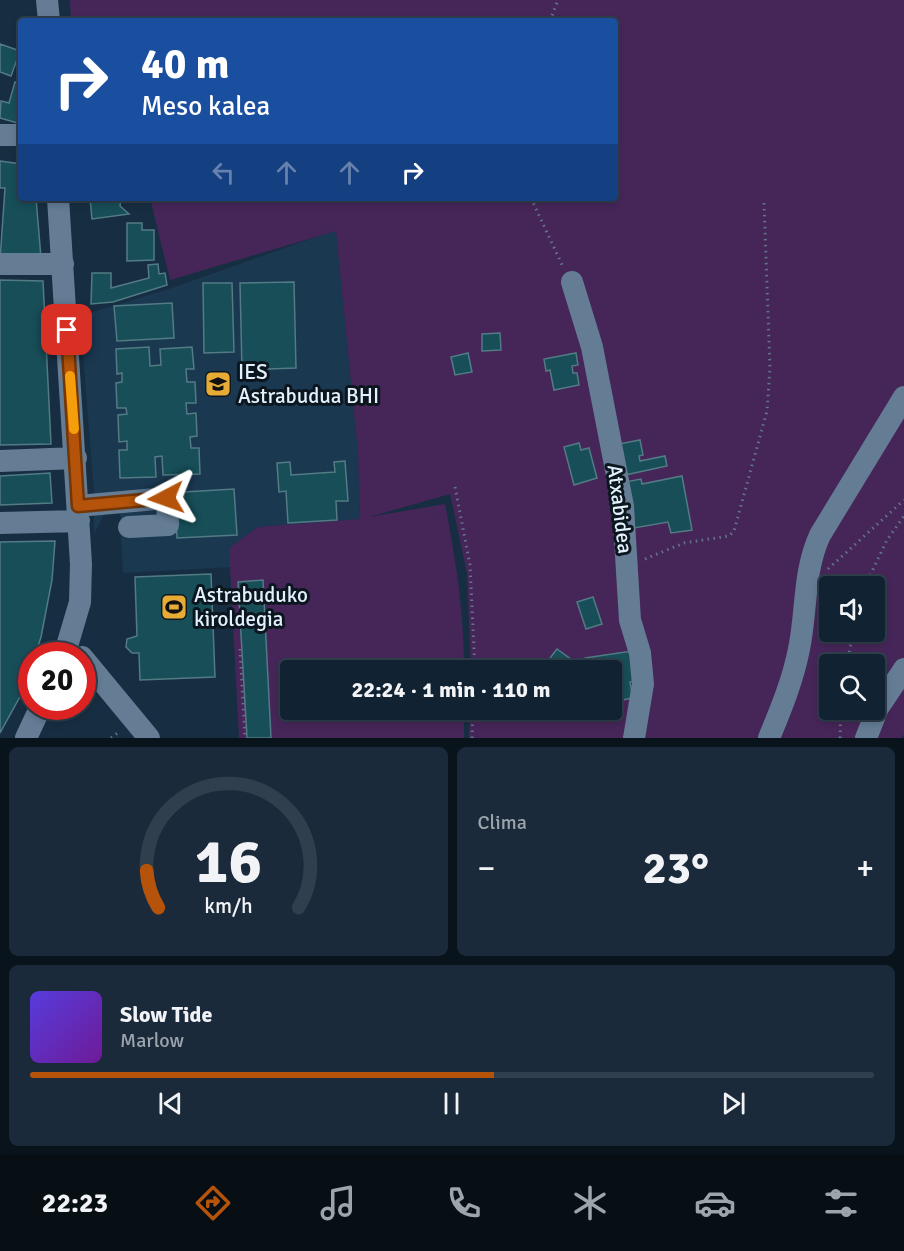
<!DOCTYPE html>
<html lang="es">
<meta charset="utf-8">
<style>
:root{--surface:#112232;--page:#1a2a3a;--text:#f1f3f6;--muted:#9ca4ac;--line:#303f4d;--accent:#b45309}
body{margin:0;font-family:Signika,sans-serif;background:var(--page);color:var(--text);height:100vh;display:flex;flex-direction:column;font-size:22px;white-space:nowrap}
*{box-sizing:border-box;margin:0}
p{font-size:20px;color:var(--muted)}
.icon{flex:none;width:33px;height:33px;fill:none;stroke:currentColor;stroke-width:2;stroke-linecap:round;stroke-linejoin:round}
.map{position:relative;height:738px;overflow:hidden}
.panel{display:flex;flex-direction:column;gap:9px;padding:9px;background:#09131c;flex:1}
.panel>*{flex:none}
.hud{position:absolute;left:18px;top:18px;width:600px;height:183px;border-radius:6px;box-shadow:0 3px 9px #0003,0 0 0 2px var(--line);background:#1a4fa0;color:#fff;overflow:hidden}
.buttons{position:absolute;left:819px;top:576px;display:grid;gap:12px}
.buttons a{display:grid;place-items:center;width:66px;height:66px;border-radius:6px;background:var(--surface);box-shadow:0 3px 9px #0003,0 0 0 2px var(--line);font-size:30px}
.speed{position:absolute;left:18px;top:642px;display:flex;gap:12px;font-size:30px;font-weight:700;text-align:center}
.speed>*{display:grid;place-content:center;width:78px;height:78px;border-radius:50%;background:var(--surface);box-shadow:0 3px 9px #0003,0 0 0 2px var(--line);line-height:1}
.speed .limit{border:9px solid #d22;background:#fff;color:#111}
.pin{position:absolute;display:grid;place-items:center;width:51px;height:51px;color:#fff;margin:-26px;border-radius:12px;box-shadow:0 3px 9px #0006}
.me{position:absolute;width:66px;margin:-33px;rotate:266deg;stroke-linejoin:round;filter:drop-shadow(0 0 4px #0008)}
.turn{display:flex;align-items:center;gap:21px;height:126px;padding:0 24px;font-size:27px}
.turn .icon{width:78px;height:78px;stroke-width:2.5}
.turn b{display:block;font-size:42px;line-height:51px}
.lanes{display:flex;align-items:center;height:57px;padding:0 24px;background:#0003;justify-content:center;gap:30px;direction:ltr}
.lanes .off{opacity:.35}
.big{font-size:45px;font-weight:700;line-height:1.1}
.panel .card{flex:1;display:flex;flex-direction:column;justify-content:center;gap:9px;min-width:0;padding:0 21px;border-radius:9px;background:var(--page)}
.panel .dial{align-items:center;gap:0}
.dial svg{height:156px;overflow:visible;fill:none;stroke:var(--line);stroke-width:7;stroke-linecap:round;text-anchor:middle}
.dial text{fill:var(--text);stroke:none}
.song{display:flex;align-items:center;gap:18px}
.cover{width:72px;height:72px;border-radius:9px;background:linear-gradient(135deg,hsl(250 70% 55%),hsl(280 70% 35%))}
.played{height:6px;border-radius:3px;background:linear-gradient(90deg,var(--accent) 55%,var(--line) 55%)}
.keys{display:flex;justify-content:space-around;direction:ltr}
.heat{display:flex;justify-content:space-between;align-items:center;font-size:33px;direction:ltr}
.panel .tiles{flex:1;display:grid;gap:9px;grid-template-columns:1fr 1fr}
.card:last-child{grid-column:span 2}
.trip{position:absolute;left:280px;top:660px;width:342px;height:60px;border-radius:6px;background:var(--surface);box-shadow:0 3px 9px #0003,0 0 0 2px var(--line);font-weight:700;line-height:60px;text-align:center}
.tab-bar{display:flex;height:96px;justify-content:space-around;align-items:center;background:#070e14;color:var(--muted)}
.tab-bar .icon{width:42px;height:42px}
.tab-bar .active{color:var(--accent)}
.tab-bar b{font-size:27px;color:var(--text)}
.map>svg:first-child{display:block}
</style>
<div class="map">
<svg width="904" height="738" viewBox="0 0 904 738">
<rect width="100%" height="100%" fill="#172e42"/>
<path fill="#1b3851" d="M336 230 358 452 360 519 258 527 229 548 231 567 123 573 120 509 106 511 94 534V491L80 316 172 288Z"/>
<path fill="#462659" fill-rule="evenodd" d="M70 0H904V734L902 738H469L470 710H612V670H471L467 573 450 494 369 517 445 504C456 560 464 613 464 670H291V710H464V738H239L229 548 258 527 360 519 358 452 336 231 170 280 150 198H615V21H71ZM830 586H874V632H830ZM830 664H874V710H830Z"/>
<path fill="#174e58" stroke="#537b84" stroke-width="1.5" d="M0 44 20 51 11 76 0 72Z
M15 82 21 84V124L0 118 1 101 9 103Z
M0 161 21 164V198H36L41 258 0 260 5 188H0Z
M90 198H121L120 206 129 214 92 219Z
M127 223H142V230H154V260L127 261Z
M158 264 159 274 165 273 167 285 113 302 91 304 92 273H111V288L149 278 148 265Z
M0 280 43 281 51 444 0 445Z
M294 282 296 368 242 370 240 283Z
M203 283H232L234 352 204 353Z
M172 303 174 338 117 341 114 306Z
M500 333 501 350 482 351V334Z
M149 347 150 366 161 365 160 349 192 347 194 369H186L187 382H195L196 403H186L187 414 196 413 197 436 190 437 191 448H199L200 474 163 475 162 456 155 457 156 477 120 478 119 450H127V441L119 442 118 415 127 414 126 408H117L116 383 122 382V373L117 374 116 349Z
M468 353 472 372 455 375 451 357Z
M576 353 578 365 572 366 573 373H577L579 385 554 390 550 370 546 371 544 359Z
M640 440 643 455 639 456 640 461 665 456 667 466 625 475 619 444Z
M579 443 581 450 589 448 597 478 574 485 564 447Z
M345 461 348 501H336L337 520 288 523 286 491 279 492 277 463 290 462 291 475 335 472 334 462Z
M50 473 52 503 0 505V476Z
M682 476 692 530 671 533 668 522 634 528 625 482 641 479 642 484Z
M234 489 237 535 177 538 175 497H184V492Z
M55 541 52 580 41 637 35 656H32V666L22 693 0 733V542Z
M211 574 215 677 140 680 139 653H132L126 647 127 639 137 636 135 577Z
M263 580 271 738H247L238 582Z
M593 597 602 624 586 629 577 602Z
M557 649 572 660 565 669 550 658Z
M632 651 636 681 630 682 633 698 622 700 620 684 612 686V670H583L582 660 585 658Z"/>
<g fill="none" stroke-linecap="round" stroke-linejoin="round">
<path stroke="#627687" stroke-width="3" stroke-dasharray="1.5 4.5" stroke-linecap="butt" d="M550 21 558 0
M531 198 563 267
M455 487 470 565 475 670
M645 559 684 543 729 536 734 531 767 411 770 368 764 202
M828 569 904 500
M865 586 887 540 904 516
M240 649 245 738
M847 664 853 632
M111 738 119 732
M472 738 473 710
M840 738 841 710"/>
<path stroke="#647d95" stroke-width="22" d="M47 0 49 21
M0 135H21
M58 198 81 564 80 602 64 656
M0 264H63
M572 282 592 347 623 506 630 620 640 653 643 684 634 738
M0 461 76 458
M78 506 167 498 168 525 129 527
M0 523 79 521
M82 657 149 738
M26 738 41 706
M769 738C781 709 793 680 799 649 807 611 803 572 820 535L904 397
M866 738 878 708 904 669"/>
</g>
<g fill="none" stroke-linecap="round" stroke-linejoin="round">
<defs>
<path id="route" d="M67 330 78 506 166 498"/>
</defs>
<use href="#route" stroke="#753606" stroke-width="15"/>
<use href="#route" stroke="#b45309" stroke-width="10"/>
<path stroke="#f59e0b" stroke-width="10" d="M70 376 74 429"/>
</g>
<defs>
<symbol id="school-square" viewBox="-11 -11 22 22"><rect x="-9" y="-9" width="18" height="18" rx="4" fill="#e6ac36" stroke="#0c161e"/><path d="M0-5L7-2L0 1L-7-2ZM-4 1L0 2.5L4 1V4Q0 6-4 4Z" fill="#111"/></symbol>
<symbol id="stadium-square" viewBox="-11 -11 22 22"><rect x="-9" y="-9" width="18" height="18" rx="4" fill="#e6ac36" stroke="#0c161e"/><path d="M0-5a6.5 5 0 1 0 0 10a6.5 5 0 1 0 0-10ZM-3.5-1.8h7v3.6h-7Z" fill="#111"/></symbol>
</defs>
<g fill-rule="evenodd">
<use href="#school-square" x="203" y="369" width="30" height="30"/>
<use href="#stadium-square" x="159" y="592" width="30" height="30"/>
</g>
<g text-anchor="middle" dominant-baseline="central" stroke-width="6" stroke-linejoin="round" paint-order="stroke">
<g font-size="21" fill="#e3f1fe" stroke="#0c161e" text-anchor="start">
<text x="238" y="372">IES<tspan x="238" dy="24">Astrabudua BHI</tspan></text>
<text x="194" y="595">Astrabuduko<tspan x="194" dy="24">kiroldegia</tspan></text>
</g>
<g font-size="21" fill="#e3f1fe" stroke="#0c161e">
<text transform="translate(620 509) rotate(83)">Atxabidea</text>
</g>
</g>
</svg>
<div class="buttons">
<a><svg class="icon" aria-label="sound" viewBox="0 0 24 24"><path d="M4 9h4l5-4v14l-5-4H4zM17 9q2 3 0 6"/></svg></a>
<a><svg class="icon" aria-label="search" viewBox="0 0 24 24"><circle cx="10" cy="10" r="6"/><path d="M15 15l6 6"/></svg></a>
</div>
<div class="speed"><div class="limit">20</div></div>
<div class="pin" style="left:67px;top:330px;background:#d93025"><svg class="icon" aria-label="arrive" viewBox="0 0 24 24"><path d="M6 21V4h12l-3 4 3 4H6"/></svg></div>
<svg class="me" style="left:166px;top:498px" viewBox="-20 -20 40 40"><path d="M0-17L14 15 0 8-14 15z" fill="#b45309" stroke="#fff" stroke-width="4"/></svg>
<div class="trip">22:24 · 1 min · 110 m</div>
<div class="hud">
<div class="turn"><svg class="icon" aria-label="right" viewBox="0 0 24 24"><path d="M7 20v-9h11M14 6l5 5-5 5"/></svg><div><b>40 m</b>Meso kalea</div></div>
<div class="lanes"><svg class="icon off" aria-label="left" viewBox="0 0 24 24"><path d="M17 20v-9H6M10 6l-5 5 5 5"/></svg><svg class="icon off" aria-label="ahead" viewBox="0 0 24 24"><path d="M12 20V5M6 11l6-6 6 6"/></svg><svg class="icon off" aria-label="ahead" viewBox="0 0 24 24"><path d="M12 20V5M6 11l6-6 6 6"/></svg><svg class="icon" aria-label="right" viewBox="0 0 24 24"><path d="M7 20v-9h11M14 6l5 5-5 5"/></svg></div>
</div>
</div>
<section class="panel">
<div class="tiles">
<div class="card dial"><svg viewBox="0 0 100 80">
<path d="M14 69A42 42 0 1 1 86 69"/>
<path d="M14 69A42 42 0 0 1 8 50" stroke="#b45309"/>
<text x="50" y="56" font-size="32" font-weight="700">16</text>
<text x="50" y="72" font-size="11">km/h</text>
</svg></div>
<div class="card"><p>Clima</p>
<div class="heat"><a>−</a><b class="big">23°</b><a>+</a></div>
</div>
<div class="card">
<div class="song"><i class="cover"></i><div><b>Slow Tide</b><p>Marlow</p></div></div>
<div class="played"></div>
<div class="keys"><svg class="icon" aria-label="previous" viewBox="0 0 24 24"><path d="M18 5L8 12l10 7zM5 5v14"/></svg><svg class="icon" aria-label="pause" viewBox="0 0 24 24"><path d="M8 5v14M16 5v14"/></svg><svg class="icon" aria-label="next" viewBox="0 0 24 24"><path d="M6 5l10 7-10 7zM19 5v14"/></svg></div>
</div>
</div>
</section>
<nav class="tab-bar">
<b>22:23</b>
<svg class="icon active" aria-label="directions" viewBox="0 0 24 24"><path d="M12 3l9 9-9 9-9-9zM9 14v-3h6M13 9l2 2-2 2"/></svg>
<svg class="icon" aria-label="music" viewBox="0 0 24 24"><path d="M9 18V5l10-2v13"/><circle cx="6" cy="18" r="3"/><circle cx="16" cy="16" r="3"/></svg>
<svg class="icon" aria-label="phone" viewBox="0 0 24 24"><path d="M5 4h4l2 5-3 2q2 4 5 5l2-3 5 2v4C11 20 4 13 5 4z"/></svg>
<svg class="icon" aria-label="climate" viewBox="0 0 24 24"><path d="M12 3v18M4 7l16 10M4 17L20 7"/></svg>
<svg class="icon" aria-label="car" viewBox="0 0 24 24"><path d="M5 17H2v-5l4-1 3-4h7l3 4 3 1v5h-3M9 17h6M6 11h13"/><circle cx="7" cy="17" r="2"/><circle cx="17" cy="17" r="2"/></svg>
<svg class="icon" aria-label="filters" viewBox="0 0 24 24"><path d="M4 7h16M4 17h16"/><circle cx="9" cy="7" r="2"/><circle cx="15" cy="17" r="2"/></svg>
</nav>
